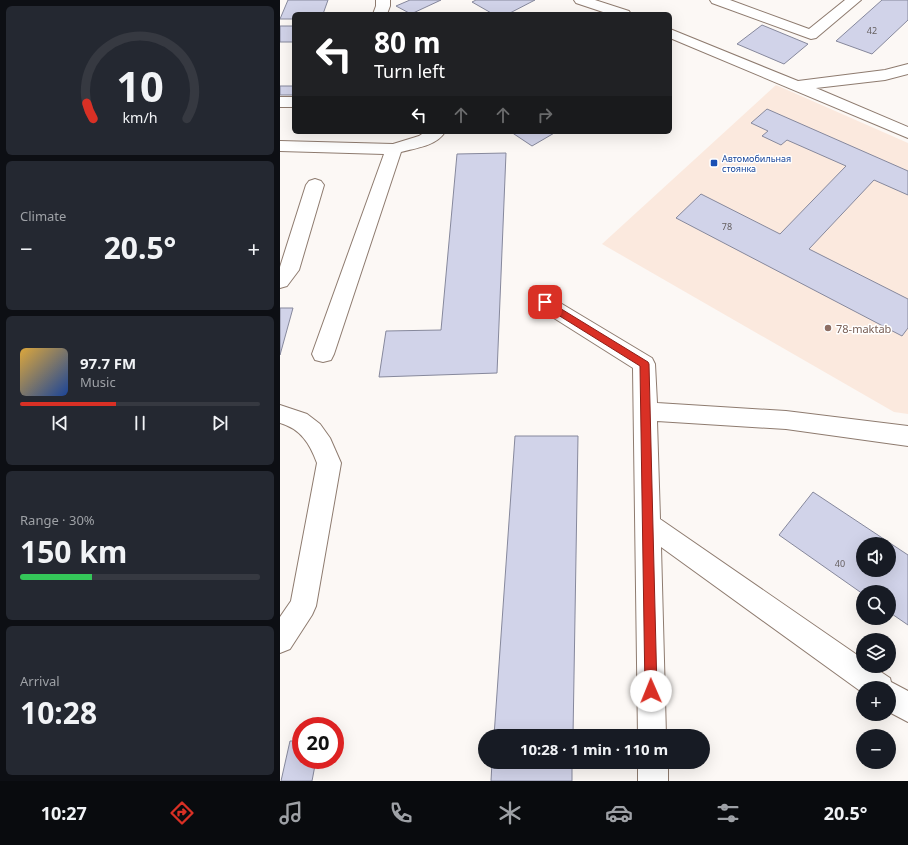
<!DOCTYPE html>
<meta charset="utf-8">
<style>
:root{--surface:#171b24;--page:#242831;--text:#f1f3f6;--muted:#9ea1a6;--line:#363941;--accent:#d93025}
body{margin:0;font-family:"Noto Sans",sans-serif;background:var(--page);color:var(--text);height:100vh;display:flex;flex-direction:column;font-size:15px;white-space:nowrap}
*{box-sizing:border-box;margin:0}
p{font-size:13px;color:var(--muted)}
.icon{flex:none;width:22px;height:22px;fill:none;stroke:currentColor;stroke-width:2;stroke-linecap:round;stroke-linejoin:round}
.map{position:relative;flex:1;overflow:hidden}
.panel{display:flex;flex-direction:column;gap:6px;padding:6px;background:#0d0f14;width:280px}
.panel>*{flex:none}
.banner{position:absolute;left:12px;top:12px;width:380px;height:122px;border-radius:6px;box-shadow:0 4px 16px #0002;background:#202124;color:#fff;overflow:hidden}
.fabs{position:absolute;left:576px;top:537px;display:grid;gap:8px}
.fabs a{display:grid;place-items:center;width:40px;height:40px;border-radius:50%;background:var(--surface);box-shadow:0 4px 16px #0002;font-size:20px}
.speed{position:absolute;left:12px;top:717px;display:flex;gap:8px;font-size:20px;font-weight:700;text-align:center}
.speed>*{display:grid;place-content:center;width:52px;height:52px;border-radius:50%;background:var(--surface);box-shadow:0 4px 16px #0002;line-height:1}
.speed .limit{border:6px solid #d22;background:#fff;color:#111}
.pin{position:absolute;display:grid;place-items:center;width:34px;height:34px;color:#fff;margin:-17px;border-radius:8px;box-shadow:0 2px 6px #0006}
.me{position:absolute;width:44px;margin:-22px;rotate:359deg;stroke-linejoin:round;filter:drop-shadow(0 0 3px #0008)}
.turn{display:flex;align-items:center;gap:14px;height:84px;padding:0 16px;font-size:18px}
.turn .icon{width:52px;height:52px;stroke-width:2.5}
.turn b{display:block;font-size:28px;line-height:34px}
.lanes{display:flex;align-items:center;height:38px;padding:0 16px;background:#0003;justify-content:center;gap:20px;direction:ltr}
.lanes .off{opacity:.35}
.big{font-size:30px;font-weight:700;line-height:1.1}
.panel .tile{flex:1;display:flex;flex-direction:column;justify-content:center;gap:6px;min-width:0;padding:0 14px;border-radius:6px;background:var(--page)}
.panel .dial{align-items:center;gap:0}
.dial svg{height:104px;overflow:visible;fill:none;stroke:var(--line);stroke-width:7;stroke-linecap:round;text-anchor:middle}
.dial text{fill:var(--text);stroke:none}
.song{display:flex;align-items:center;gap:12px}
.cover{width:48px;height:48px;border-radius:6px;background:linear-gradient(135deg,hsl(40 70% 55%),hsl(220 70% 35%))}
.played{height:4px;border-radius:2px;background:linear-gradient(90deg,var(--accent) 40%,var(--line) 40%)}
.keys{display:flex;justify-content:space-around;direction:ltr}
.heat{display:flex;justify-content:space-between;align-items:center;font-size:22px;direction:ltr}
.charge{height:6px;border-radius:3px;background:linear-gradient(90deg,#34c759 30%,var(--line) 0)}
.trip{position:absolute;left:198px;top:729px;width:232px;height:40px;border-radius:20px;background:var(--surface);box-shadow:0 4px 16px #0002;font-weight:700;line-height:40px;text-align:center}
.menu{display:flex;height:64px;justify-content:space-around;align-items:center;background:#090b0e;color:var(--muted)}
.menu .icon{width:28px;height:28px}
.menu .active{color:var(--accent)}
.menu b{font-size:18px;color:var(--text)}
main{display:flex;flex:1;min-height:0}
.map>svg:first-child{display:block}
</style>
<main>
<section class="panel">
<div class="tile dial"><svg viewBox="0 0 100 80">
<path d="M14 69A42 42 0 1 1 86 69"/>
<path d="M14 69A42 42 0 0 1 9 57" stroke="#d93025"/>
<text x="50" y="56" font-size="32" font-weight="700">10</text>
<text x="50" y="72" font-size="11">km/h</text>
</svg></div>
<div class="tile"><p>Climate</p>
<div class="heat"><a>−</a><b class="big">20.5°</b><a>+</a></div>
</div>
<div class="tile">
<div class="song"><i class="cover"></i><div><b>97.7 FM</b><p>Music</p></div></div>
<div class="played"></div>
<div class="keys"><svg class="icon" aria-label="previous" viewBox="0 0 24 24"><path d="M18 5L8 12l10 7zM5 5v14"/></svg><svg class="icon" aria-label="pause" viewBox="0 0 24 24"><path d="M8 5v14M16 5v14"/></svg><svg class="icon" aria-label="next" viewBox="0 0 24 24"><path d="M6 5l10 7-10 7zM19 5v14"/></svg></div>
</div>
<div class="tile"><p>Range · 30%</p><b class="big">150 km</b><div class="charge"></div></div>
<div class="tile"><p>Arrival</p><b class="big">10:28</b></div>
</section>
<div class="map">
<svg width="628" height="781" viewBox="0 0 628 781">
<rect width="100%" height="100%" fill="#fcf8f5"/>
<path fill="#fbe9de" d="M496 85 628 143V414L614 412 322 244Z"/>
<path fill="#d1d3e9" stroke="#86889c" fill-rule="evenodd" d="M8 0H48L43 14H14V19H0Z
M130 0H161L131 14 116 6Z
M196 0H255L228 14H213L192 2Z
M602 0H628V20L592 54 556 41Z
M482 25 528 44 504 64 457 44Z
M0 26H14V42H0Z
M0 86H14V95H0Z
M487 109 628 171V195L594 180 529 249 628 299V328L622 336 396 218 421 194 500 234 566 166 507 140 501 145 482 136 488 131 471 123Z
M231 132H276L252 146Z
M226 153 217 373 99 377 106 331 161 330 177 154Z
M0 308H13L0 355Z
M235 436H298L293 736H214Z
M533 492 628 555V625L609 612V592H583V594L499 535ZM583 544H609V570H583Z
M10 741H21V760H36L32 781H1Z
M212 762H292V781H211Z"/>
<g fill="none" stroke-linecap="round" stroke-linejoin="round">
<defs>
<path id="minor" d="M96 0H110V6L107 14H93L96 6Z
M294 0H315L349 11 351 14H329L296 3Z
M430 0H450L529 29 565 0H581L536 38 531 39 432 3Z
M390 29 518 81 605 70 628 64V74L605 80 536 88 628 127V138L390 38Z
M0 97H14V107H0Z
M145 132H165C156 146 136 148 121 152L54 354 51 360 43 362 35 360 32 354 104 154 0 151V141L113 144 139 136Z
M35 179 41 181 44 185 19 270 7 286 0 288V267L26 185 29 181Z
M265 296 272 298 372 358 375 364 377 403 506 411 628 426V446L506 429 377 421 380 519 583 659V666H592L610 678 611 682 628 691V722L609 712V688H583V693L381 547 386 736H358L353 368 258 308 255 303 258 298Z
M0 405 27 414 40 424 50 438 61 463 36 606 32 615 10 649 0 653V617L11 601 37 463C30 444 21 429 0 423Z
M358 762H388V781H358Z"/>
</defs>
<use href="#minor" stroke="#8e7b6f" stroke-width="2"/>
<use href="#minor" fill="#fff" fill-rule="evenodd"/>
</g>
<path fill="#d93025" stroke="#8d1f18" d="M265 299 368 362 369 364 377 691 375 695 371 696 367 695 365 691 360 366 262 305 261 302Z"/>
<rect fill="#1a4fb4" stroke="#fff" stroke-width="1.5" x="430" y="159" width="8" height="8" rx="2"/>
<circle fill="#8d6e63" stroke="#fff" stroke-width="1.5" cx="548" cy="328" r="4"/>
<g text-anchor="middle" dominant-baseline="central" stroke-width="3" stroke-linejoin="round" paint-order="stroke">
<g font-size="9" fill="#666061">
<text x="592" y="30">42</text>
<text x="447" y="226">78</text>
<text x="560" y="563">40</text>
</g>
<g font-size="9" fill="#164399" stroke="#fff" text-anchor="start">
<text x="442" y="158">Автомобильная<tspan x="442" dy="10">стоянка</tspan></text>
</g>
<g font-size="11" fill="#785e54" stroke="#fff" text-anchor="start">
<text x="556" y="328">78-maktab</text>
</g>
</g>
</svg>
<div class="fabs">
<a><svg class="icon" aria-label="sound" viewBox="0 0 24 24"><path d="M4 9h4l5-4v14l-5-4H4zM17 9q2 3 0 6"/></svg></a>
<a><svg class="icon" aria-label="search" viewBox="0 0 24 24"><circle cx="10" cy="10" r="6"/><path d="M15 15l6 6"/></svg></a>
<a><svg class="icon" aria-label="layers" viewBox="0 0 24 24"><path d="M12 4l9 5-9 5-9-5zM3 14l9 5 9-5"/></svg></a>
<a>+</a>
<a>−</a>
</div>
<div class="speed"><div class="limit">20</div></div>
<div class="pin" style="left:265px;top:302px;background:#d93025"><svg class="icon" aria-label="arrive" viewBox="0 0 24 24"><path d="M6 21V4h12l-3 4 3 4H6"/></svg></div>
<svg class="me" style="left:371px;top:691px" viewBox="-20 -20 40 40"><circle r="19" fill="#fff"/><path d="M0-13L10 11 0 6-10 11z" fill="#d93025"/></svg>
<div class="trip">10:28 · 1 min · 110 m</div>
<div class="banner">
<div class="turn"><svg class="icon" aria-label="left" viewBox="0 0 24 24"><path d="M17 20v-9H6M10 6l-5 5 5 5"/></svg><div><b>80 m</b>Turn left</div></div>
<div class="lanes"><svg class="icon" aria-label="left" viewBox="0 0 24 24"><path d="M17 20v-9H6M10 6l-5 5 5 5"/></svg><svg class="icon off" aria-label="ahead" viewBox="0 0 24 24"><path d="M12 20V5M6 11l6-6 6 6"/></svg><svg class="icon off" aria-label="ahead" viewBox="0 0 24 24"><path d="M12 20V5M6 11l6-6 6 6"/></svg><svg class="icon off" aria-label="right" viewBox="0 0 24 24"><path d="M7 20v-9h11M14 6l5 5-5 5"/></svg></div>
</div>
</div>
</main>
<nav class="menu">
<b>10:27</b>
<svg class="icon active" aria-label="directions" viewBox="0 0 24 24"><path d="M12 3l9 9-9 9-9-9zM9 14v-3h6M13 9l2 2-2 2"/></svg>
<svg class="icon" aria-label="music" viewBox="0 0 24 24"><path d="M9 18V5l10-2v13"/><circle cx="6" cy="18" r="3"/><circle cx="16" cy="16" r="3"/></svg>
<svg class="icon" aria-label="phone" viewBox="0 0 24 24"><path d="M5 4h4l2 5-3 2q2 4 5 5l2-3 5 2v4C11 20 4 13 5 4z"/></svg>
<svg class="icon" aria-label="climate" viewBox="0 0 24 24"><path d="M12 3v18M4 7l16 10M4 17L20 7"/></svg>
<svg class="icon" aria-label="car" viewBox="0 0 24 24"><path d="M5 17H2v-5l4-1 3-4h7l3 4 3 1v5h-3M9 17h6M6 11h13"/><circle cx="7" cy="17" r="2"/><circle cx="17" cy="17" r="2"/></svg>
<svg class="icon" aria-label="filters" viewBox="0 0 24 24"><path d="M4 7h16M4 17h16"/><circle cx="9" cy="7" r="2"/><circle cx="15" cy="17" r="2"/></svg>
<b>20.5°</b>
</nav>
